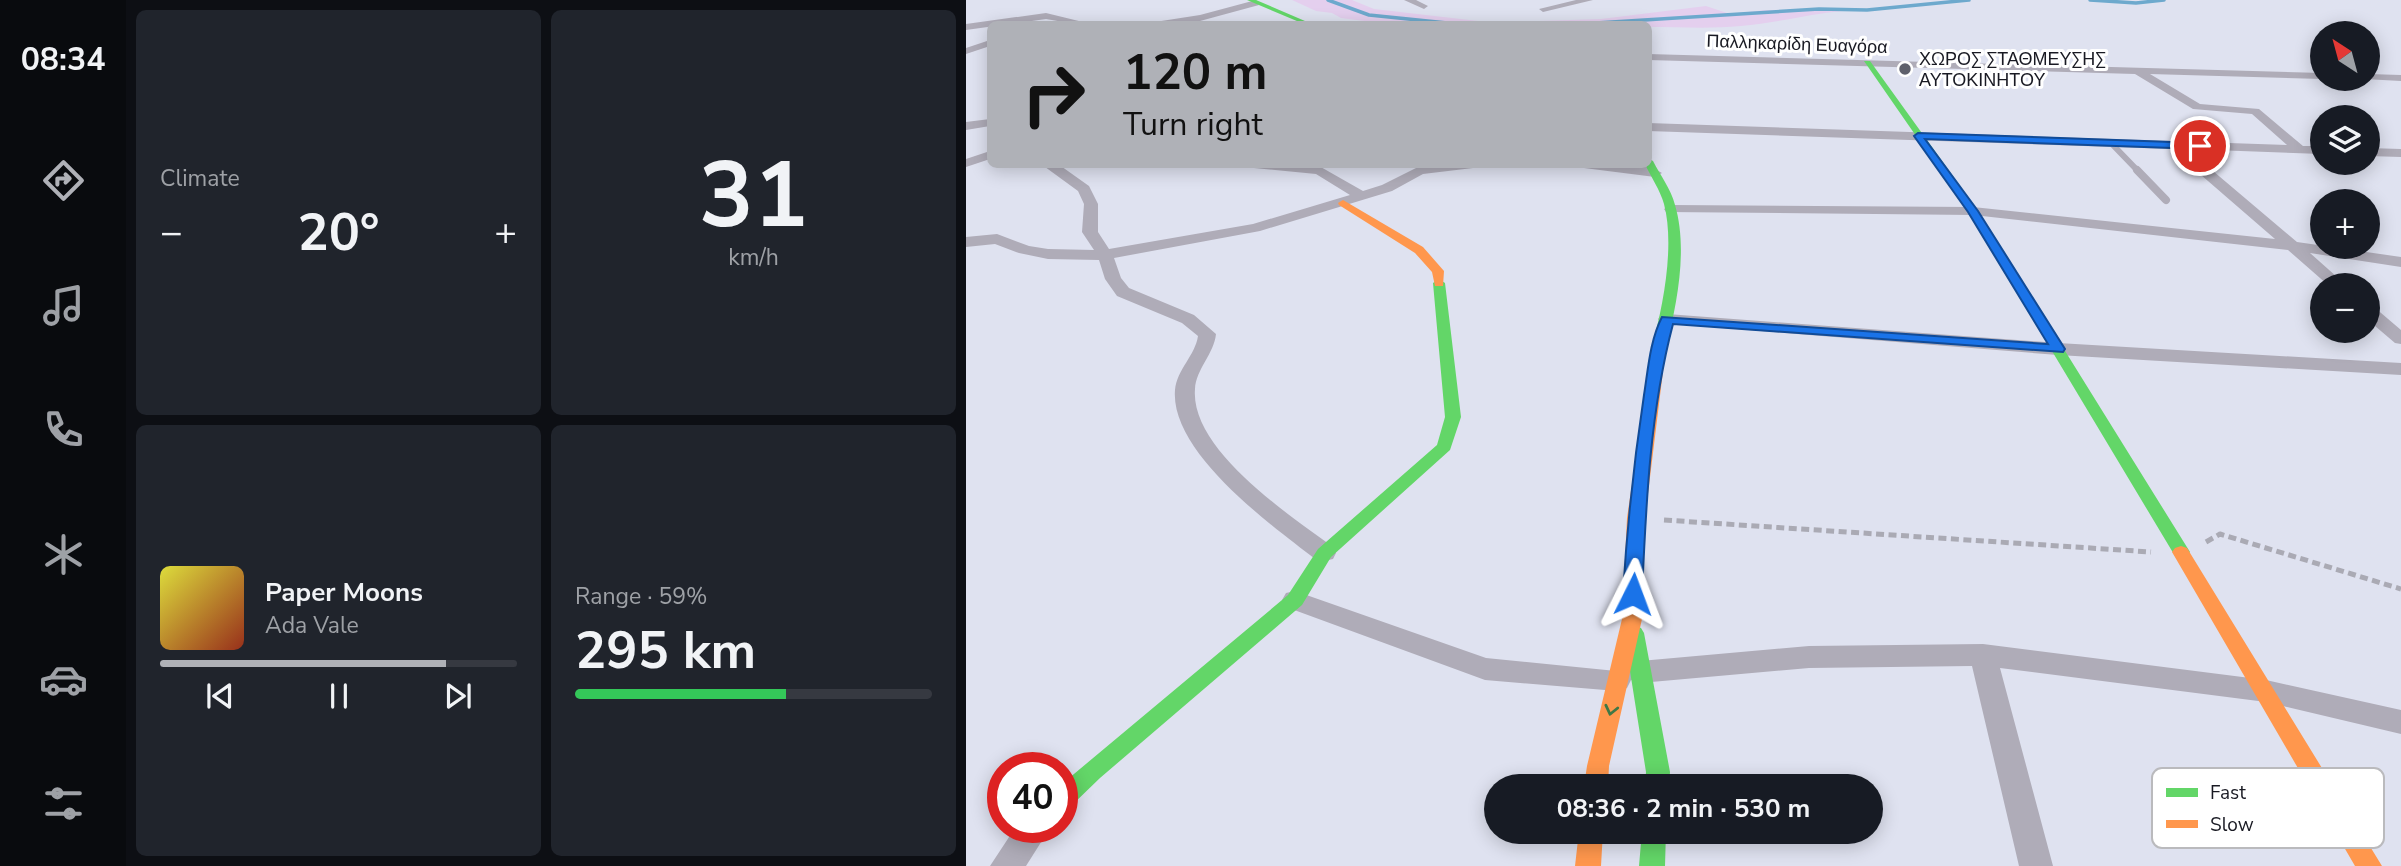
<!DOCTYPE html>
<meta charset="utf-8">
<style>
:root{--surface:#171b24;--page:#20242c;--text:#f1f3f6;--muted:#9ea1a6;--line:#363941;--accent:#afb1b7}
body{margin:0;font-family:"Nunito Sans",sans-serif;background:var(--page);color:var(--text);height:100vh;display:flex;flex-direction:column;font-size:26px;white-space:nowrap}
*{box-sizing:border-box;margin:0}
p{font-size:23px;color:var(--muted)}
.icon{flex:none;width:38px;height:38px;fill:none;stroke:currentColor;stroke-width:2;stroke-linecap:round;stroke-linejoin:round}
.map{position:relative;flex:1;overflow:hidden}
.side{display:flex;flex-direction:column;gap:10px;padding:10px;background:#0d0f14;width:840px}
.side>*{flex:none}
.guide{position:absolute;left:21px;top:21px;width:665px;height:147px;border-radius:10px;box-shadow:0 4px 18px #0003;background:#afb1b7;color:#111;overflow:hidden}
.needle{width:46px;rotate:324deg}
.tools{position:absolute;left:1344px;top:21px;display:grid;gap:14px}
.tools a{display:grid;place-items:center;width:70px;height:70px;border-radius:50%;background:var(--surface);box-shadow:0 4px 18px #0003;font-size:35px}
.speed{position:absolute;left:21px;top:752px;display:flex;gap:14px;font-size:35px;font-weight:700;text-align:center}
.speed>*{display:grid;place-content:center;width:91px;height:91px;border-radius:50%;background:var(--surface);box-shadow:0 4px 18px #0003;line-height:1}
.speed .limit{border:10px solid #d22;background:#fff;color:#111}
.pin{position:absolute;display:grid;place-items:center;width:60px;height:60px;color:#fff;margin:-30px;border:4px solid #fff;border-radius:50%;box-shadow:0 2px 7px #0007}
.me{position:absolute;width:77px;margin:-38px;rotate:3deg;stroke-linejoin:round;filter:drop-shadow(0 0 5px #0008)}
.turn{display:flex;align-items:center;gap:24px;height:147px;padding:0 21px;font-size:32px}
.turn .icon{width:91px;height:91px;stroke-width:2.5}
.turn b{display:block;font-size:49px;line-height:60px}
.big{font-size:52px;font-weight:700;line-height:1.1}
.side .widget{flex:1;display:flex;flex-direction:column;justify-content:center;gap:10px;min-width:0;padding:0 24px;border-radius:10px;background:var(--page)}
.side .dial{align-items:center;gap:0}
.dial b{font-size:91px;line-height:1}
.song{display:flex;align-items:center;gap:21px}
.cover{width:84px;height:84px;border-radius:10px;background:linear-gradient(135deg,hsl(60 70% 55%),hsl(10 70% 35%))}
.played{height:7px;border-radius:4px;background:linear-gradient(90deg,var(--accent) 80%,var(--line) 80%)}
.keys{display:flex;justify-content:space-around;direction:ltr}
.heat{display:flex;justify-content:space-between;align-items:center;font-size:38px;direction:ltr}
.charge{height:10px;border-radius:5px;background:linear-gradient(90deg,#34c759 59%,var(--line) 0)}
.side .tiles{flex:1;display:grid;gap:10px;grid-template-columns:repeat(2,1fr)}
.trip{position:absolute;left:518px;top:774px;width:399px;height:70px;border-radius:35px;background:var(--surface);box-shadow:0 4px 18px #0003;font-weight:700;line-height:70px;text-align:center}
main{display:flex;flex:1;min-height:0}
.tabs{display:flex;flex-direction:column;width:126px;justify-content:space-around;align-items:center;background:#090b0e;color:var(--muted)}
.tabs .icon{width:49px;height:49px}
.tabs .on{color:var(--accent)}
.tabs b{font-size:32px;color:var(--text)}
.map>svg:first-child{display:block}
</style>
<main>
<nav class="tabs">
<b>08:34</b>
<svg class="icon on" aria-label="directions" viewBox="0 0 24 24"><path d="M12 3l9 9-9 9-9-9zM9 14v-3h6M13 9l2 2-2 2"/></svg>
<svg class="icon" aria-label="music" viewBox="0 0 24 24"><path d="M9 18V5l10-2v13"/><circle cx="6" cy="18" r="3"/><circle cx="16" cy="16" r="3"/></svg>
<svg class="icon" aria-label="phone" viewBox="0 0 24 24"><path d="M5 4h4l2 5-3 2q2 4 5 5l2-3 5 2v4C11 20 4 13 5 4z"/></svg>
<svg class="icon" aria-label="climate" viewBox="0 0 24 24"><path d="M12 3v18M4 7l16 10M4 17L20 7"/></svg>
<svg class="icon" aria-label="car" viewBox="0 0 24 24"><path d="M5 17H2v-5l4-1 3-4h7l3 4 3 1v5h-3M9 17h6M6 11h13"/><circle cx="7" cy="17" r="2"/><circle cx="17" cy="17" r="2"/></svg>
<svg class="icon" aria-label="filters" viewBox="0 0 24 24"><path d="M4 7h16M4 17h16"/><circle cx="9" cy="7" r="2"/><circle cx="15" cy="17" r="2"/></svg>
</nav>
<section class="side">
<div class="tiles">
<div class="widget"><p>Climate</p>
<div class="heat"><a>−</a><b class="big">20°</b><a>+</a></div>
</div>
<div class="widget dial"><b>31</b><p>km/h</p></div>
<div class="widget">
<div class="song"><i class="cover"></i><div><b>Paper Moons</b><p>Ada Vale</p></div></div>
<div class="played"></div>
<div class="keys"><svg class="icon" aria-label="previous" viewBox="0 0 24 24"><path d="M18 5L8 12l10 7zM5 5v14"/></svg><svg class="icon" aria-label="pause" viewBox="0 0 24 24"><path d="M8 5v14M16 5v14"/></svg><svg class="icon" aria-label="next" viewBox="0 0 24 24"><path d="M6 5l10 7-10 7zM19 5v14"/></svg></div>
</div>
<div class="widget"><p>Range · 59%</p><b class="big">295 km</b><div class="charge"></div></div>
</div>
</section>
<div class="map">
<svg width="1435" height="866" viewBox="0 0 1435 866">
<rect width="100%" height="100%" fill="#dfe2f0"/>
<path fill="#e4cfee" d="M326 0H386L408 9 512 21 541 22 635 19 740 6 764 14 800 10 877 11C843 14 810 23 775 26 744 29 713 27 683 27L682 24H422L375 18 366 13 350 11Z"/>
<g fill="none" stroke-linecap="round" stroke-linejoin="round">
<path stroke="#6da9cd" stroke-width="3.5" d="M362 0 403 15 491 24
M1124 0 1170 3 1198 0
M614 24 853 9 901 10 1003 0"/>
<path stroke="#aaaab4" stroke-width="5" stroke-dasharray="8 4.5" stroke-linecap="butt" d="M698 520 1185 552
M1240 542 1254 534 1435 589"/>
<path stroke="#afacb8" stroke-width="6" d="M1145 143 1173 172"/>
<path stroke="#afacb8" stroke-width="8" d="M1171 170 1200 200"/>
<path fill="#afacb8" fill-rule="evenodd" d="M290 0 293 5 234 21 176 24 234 15Z
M438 0H450L462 6 458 9Z
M610 0H627L577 12 573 9Z
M80 13 125 24H109L80 19 0 30V24Z
M24 40V46L0 54V48Z
M682 54 1356 73V79L1184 74 1234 104 1293 109 1337 146H1356V154L1221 149 1331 242 1435 257V267L1344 253 1380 285H1362L1322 250 1007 215 700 212 698 209 705 205 1007 207 1309 239 1205 149 682 131V123L1321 145 1286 114 1227 109 1169 74 682 60Z
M1402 74 1435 75V81L1398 79H1402Z
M24 119V126L0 130V122Z
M1402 148 1435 149V157L1402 156Z
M24 151V159L0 167V159Z
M75 164H92L123 186 132 204V232L143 249 287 224 384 195 350 174 288 168 282 164 353 166 397 191 416 185 454 166 513 164 507 168 457 174 426 191 294 231 148 258 155 278 163 288 228 315 250 334C248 354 230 369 229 389 224 449 323 515 367 547L370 553 367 559 358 561 349 559C305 525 204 452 209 390 211 369 229 356 232 336L216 323 151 296 139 279 133 260 82 259 53 253 29 244 0 247V237L31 234 63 246 82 249 128 250 116 232 118 204 112 191Z
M612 164C632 164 681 161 696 173L689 177 618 168Z
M1402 306 1408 307 1435 330V344L1429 343 1402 320Z
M701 314 1092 343 1435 363V375L1092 355 695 323 692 319 695 315Z
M329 591 520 658 660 672 664 664 674 661 843 646 1017 644 1300 680 1435 710V734L1300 702 1034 668 1087 866H1053L1006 666 843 668 674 683 665 680 661 688 651 691 519 680 320 607 316 600 320 593Z
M49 828H84L60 866H24Z"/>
<path fill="#63d668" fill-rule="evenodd" d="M281 0H290L346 24H338Z
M898 61H904L1012 211 1224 552 1221 556H1209L1002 211Z
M682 158 687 161C694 175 705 189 709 205 722 249 711 304 700 347L693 351 686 347C697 306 709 246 698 204 694 190 685 177 679 164H682Z
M473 279 479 283 495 417 484 450 365 557 336 605 134 778 104 807 96 810V784L322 595 352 549 471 445 479 417 467 283Z
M668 625 675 628 678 633 704 772 703 786H679L680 772 658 633 661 628Z
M676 831H700L699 866H673Z"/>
<path fill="#ff974d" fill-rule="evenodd" d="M377 200 457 247 478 271 477 286H469L466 272 449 253 373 205 372 203Z
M693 343 700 347 679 518 676 619 643 766 642 786H618L621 766 656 619 661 518 686 347Z
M1215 546 1221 548 1416 866H1389L1206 552 1209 548Z
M613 831H637L635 866H609Z"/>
</g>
<defs><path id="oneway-chevron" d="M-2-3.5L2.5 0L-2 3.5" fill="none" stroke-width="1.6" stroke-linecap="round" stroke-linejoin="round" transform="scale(1.75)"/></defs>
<use stroke="#3e7846" href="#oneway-chevron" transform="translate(645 710) rotate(103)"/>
<path fill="#1a73e8" stroke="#114b97" stroke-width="2" d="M952 133 1234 143 1238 146 1234 149 959 139 1012 211 1099 349 1097 352 707 324C684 411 680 504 676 594L674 599H660L657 594C661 527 668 461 678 395 682 370 684 340 696 317L1082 344 1002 212 948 136Z"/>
<circle fill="#5e606b" stroke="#fff" stroke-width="2.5" cx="939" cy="69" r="7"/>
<g text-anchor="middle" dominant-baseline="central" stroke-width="6" stroke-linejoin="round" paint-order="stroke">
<g font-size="18" fill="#191a23" stroke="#fff">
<text transform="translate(831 44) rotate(2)">Παλληκαρίδη Ευαγόρα</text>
</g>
<g font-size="18" fill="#191a23" stroke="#fff" text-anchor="start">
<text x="953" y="59">ΧΩΡΟΣ ΣΤΑΘΜΕΥΣΗΣ<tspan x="953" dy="21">ΑΥΤΟΚΙΝΗΤΟΥ</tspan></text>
</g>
</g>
<rect x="1186" y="768" width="232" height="80" rx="10" fill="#fff" stroke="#bababd" stroke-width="2"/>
<rect x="1200" y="788" width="32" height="9" fill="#63d668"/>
<rect x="1200" y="820" width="32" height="8" fill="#ff974d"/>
<g font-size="19" fill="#191a23">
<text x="1244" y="799">Fast</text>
<text x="1244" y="831">Slow</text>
</g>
</svg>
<div class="tools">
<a><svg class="needle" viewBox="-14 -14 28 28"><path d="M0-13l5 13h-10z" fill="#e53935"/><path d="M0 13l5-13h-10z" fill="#9ea1a6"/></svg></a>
<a><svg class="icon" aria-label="layers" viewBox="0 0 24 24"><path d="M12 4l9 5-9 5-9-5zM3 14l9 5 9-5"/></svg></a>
<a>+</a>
<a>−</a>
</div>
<div class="speed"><div class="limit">40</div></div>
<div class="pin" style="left:1234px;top:146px;background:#d93025"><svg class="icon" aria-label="arrive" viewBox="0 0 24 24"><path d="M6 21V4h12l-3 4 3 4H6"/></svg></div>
<svg class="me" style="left:667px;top:594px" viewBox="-20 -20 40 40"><path d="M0-17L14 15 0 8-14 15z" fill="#1a73e8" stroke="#fff" stroke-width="4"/></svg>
<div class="trip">08:36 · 2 min · 530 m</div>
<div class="guide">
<div class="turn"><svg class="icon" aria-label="right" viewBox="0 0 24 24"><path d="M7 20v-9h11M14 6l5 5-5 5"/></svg><div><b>120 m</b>Turn right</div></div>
</div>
</div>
</main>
